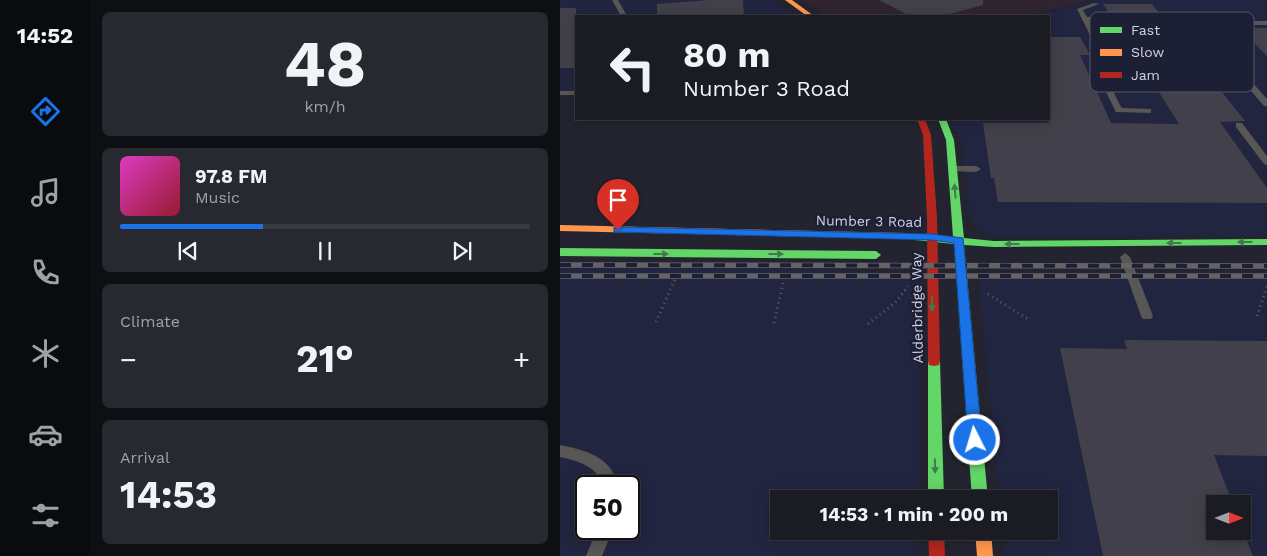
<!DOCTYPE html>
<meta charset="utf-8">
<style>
:root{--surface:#1a1b23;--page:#272830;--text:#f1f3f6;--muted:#9fa1a6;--line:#383941;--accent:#1a73e8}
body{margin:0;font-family:"Work Sans",sans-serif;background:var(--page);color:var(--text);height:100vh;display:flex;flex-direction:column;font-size:19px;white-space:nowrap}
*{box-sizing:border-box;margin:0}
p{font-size:16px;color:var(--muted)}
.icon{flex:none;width:28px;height:28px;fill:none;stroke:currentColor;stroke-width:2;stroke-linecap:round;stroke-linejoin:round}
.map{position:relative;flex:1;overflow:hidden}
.details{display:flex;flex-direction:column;gap:12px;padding:12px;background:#0e0f13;width:470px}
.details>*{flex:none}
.hud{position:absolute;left:15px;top:15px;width:475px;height:105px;border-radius:0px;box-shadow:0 2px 12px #0003,0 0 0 1px var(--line);background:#1a1b23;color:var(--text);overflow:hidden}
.needle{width:32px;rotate:90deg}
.fabs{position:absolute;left:646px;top:495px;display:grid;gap:10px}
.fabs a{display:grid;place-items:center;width:45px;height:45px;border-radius:0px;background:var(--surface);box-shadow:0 2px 12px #0003,0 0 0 1px var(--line);font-size:25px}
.speed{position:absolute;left:15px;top:475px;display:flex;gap:10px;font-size:25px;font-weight:700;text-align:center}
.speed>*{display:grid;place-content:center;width:65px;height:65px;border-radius:50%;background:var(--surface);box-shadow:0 2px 12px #0003,0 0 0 1px var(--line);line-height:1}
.speed .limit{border:2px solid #111;border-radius:8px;background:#fff;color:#111}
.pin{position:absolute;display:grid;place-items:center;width:42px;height:42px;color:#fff;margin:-51px -21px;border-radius:50% 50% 50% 0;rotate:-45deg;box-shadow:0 0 5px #0007}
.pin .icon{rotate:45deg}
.me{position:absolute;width:55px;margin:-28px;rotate:355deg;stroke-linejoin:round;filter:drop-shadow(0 0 4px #0008)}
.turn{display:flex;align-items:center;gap:18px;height:105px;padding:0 25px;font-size:22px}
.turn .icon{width:65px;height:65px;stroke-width:2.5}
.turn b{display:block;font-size:35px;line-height:42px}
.big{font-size:38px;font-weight:700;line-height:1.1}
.details .tile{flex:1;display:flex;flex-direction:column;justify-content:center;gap:8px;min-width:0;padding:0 18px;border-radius:8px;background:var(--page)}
.details .dial{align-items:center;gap:0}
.dial b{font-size:65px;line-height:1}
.song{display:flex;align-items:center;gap:15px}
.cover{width:60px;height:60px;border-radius:8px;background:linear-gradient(135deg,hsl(310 70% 55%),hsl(350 70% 35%))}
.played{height:5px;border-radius:2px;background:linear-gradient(90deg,var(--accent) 35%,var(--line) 35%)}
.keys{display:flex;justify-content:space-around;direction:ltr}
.heat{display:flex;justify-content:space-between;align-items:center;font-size:28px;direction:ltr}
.trip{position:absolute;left:210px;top:490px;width:288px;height:50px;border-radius:0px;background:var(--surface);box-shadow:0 2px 12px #0003,0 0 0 1px var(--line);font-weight:700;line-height:50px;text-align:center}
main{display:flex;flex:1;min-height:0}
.menu{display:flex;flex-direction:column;width:90px;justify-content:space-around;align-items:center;background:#0a0b0e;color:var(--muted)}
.menu .icon{width:35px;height:35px}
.menu .active{color:var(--accent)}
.menu b{font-size:22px;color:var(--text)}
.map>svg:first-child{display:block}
</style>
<main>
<nav class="menu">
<b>14:52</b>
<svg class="icon active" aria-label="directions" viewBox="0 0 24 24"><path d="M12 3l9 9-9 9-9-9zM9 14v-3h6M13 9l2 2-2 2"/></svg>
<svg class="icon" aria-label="music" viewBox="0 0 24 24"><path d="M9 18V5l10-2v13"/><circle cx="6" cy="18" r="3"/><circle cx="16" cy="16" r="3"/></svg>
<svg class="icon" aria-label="phone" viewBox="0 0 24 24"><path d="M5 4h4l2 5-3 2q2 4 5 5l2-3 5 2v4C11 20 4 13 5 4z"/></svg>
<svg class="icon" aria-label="climate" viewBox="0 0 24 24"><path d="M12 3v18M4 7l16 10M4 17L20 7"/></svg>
<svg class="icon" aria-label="car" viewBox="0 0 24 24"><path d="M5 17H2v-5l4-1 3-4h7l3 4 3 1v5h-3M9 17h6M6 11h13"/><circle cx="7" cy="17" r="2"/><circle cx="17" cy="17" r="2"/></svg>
<svg class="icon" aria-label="filters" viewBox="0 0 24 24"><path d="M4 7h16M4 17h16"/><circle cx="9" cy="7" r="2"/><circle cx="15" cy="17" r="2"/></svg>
</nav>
<section class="details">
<div class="tile dial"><b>48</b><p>km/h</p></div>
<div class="tile">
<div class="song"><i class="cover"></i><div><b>97.8 FM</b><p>Music</p></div></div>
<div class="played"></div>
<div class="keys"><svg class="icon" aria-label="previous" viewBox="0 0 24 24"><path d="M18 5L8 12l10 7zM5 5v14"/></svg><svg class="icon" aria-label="pause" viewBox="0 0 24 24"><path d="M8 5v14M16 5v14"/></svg><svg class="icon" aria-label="next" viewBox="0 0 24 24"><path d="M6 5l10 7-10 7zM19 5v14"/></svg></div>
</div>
<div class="tile"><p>Climate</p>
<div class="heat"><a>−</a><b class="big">21°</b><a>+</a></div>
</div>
<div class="tile"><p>Arrival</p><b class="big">14:53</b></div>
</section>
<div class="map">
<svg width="707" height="556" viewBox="0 0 707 556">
<rect width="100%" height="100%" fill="#23242f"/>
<path fill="#22253f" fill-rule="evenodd" d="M0 0H212L237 16H16V93H0Z
M537 0H707V236H435L424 233 416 227 410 215 401 141 391 119H489V16H471Z
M0 261 341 273 354 277 358 284V499H219V531H358V556H0ZM26 486H69V529H26Z
M438 273 698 274 707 277V556H445L443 531H489V499H440L419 285 425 276ZM655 504H682V531H655Z"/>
<path fill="#302430" d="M241 0H531L465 16H268Z"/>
<path fill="#42404a" d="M148 0H183L184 16H97V4Z
M319 0H423V5L382 16H350Z
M543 4H592L685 121 660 122 707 188V203L438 202 434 178H431L423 123H489V37H520L530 55H520L551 123 619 124Z
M0 8H16V68H0Z
M679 28H707V56Z
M564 340 707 341V456L654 455 673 504H655V531H682V529L693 556H543L500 348 567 349Z"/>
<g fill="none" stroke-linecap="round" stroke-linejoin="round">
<path stroke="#5f5f60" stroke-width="3" stroke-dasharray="1 4" stroke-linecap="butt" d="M428 294 468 319
M697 316 707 286
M96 322 115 279
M214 323 224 279
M308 324 337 301 348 286"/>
<path fill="#585755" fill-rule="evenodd" d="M52 0H58L67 16H61Z
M534 3 539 4 523 10 527 17H544L547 19 544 21H529L533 28H550L553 30 550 32H535L540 42 558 43 561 45 558 47 542 46 547 56H566L569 58C560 63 551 57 540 65L560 105 562 108 591 109V113L559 112H556L532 64 541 57 517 9Z
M707 21V25H641L707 99V106H704L633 23 636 21Z
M0 91H16V95H0Z
M676 123H682L707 156V165L704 164 676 127Z
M393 166H416L421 169 416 172 390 171V167Z
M565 253 570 257 593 316 591 319H583L581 316 560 257Z
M0 445C26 450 52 457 58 486H42C38 466 18 461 0 457Z
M37 529H53L42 556H26Z"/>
<path fill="#63d668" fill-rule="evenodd" d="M378 119H386L394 140 404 238 434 241 707 239V245L434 247 404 245 428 499H412L394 244 345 239 340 236 345 233 393 237 386 140Z
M0 248 316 251 321 255 316 259 0 256Z
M374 356 379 357 380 361 384 499H368V361L369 357Z"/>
<path fill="#ff974d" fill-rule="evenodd" d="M225 0H232L254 16H247Z
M0 225 345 233 350 236 345 239 0 231Z
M415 531H431L433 556H417Z"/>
<path fill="#b3261e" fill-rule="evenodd" d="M357 119H365L371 135 377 217 380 361 379 365 374 366 369 365 368 361 367 217 363 135Z
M368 531H384L385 556H369Z"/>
<defs>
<path id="rail" d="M0 265 707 266
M0 276H707"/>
</defs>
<use href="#rail" stroke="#646366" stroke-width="5.5"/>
<use href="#rail" stroke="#1d2035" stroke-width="4" stroke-dasharray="11" stroke-linecap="butt"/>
</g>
<defs><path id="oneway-solid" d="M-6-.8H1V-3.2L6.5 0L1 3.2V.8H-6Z" transform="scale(1.25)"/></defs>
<g fill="#407b4e">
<use href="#oneway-solid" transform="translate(395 191) rotate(-95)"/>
<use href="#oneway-solid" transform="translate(685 242) rotate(180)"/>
<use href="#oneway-solid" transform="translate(614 243) rotate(180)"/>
<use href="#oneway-solid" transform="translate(452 244) rotate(180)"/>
<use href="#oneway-solid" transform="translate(101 254)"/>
<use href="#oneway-solid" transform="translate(216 254)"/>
<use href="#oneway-solid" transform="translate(372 304) rotate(89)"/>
<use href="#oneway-solid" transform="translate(375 466) rotate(89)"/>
</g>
<path fill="#1a73e8" stroke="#114b97" d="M58 227 372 234 403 238 422 440 420 445 415 446 410 445 408 440 394 243 372 240 54 232V228Z"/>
<g text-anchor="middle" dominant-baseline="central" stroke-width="5" stroke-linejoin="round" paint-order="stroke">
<g font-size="14" fill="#d0d3e2" stroke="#1d2035">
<text transform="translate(309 221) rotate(1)">Number 3 Road</text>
<text transform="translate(357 308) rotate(-91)">Alderbridge Way</text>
</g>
</g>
<rect x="530" y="12" width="164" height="80" rx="8" fill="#1d2035" stroke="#535669" stroke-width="1"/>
<rect x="540" y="27" width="22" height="6" fill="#63d668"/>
<rect x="540" y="49" width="22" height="7" fill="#ff974d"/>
<rect x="540" y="72" width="22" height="6" fill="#b3261e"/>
<g font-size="14" fill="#d0d3e2">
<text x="571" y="35">Fast</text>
<text x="571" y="57">Slow</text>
<text x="571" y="80">Jam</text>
</g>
</svg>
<div class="fabs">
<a><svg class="needle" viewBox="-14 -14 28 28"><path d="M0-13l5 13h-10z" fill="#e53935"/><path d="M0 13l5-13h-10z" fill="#9fa1a6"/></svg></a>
</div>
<div class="speed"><div class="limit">50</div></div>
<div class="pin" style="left:58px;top:230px;background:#d93025"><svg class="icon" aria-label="arrive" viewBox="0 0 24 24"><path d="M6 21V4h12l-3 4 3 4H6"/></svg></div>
<svg class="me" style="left:415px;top:440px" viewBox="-20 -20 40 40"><circle r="17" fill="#1a73e8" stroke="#fff" stroke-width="3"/><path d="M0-11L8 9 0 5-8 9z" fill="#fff"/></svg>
<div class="trip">14:53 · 1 min · 200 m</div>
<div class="hud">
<div class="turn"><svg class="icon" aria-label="left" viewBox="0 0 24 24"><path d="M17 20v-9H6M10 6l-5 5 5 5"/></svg><div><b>80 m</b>Number 3 Road</div></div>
</div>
</div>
</main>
